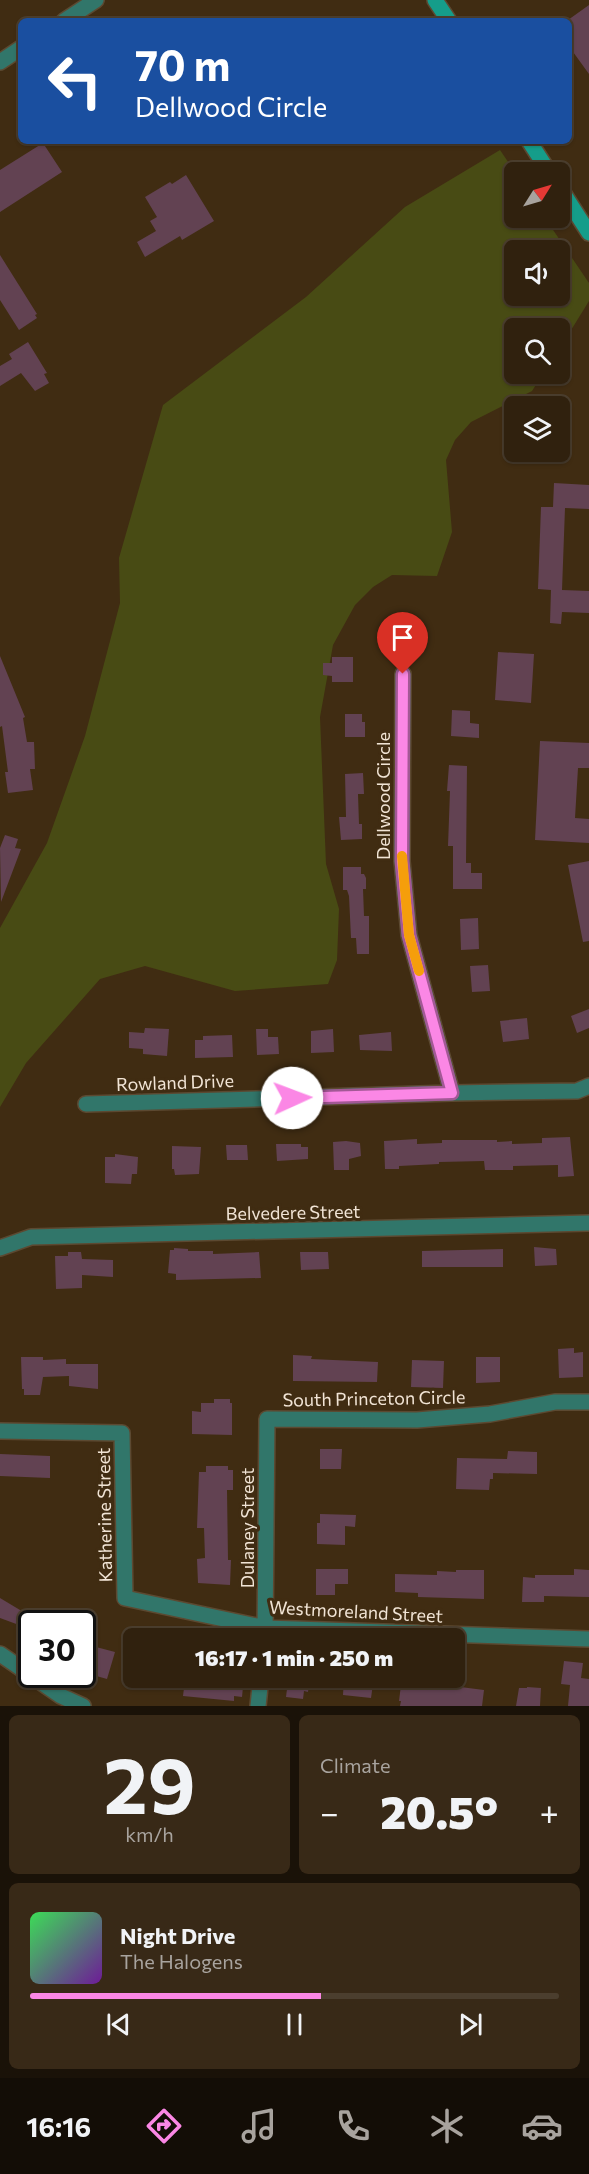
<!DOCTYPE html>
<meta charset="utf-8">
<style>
:root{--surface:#30210e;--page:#382917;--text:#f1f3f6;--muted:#a8a39e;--line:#4b3e2e;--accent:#fb87e5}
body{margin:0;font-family:Commissioner,sans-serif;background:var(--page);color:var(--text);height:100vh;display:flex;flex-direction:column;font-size:22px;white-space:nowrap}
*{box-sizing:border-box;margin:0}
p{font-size:20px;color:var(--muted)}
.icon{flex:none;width:33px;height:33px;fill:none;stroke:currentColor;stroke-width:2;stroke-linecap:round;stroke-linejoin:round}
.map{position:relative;height:1706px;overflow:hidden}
.side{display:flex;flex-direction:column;gap:9px;padding:9px;background:#1a1208;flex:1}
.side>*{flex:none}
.top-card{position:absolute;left:18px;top:18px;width:554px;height:126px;border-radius:9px;box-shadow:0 2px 4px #0004,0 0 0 2px var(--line);background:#1a4fa0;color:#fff;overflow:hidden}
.needle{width:39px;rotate:53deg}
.tools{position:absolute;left:504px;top:162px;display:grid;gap:12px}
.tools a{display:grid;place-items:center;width:66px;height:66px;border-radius:9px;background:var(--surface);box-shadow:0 2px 4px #0004,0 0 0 2px var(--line);font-size:30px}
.speed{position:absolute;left:18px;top:1610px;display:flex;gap:12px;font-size:30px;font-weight:700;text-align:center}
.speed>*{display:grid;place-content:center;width:78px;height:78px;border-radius:50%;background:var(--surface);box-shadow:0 2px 4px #0004,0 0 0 2px var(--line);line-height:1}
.speed .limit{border:3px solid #111;border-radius:9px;background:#fff;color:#111}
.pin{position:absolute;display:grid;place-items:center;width:51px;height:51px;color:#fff;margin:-62px -26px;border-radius:50% 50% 50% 0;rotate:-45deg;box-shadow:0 0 6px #0007}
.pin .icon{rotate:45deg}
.me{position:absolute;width:66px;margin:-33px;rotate:88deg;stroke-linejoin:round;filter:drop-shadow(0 0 4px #0008)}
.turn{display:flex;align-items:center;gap:21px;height:126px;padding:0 18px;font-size:27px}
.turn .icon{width:78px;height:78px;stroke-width:2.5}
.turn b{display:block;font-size:42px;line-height:51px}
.big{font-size:45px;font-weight:800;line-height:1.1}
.side .tile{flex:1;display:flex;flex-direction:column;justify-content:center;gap:9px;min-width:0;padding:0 21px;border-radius:9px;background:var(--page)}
.side .dial{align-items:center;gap:0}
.dial b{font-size:78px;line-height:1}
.song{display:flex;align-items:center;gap:18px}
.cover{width:72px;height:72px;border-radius:9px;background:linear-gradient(135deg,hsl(130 70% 55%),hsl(280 70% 35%))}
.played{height:6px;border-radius:3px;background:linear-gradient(90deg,var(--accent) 55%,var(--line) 55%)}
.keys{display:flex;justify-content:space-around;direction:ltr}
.heat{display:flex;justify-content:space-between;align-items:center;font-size:33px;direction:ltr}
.side .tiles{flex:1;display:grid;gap:9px;grid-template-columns:1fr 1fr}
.tile:last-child{grid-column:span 2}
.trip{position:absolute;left:123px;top:1628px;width:342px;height:60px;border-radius:9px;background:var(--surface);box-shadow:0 2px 4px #0004,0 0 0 2px var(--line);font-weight:800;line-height:60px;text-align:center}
.menu{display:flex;height:96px;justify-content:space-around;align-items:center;background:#130d06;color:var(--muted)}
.menu .icon{width:42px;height:42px}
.menu .active{color:var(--accent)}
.menu b{font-size:27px;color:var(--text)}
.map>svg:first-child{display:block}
</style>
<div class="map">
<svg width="589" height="1706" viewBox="0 0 589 1706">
<rect width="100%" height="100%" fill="#402c12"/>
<path fill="#484b14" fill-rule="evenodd" d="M500 150 515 172 514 218H545L589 283V301L560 348V328H514V374H543L532 391 471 422 455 440 446 460 452 532 437 576 392 575 373 587 355 605 333 645 320 717 326 864 339 909 337 960 328 984 235 991 145 966 100 979 26 1063 0 1107V928L47 843 85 736 120 603 119 558 163 405 306 297 405 207ZM514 250H560V296H514Z"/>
<path fill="#624252" d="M589 5V74L568 45V20Z
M43 143 62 172 0 212V170Z
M186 175 214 221 182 240 180 236 145 257 137 242 156 231 150 221 157 217 145 197 170 182 172 184Z
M0 255 37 314 35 315 37 318 19 330 0 300Z
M28 342 47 373 44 374 49 383 35 391 21 373 0 386V366L12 359 9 354Z
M554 483 589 485V509L565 508 562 590 589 591V613L562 612 561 624 550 623 551 590 538 589 541 507H553Z
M498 652 534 654 531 703 495 700Z
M0 656 25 717 23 718 27 742H34L35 769H30L33 790 8 793 5 772H8L2 726 0 727Z
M332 657H353V682H332V676L323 675V663H332Z
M452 710 470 711V723L479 724V738L451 736Z
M345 714H362V722H365V737H345Z
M540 741 589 743V768H578L575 818 589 819V843L535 840Z
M449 765 467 766 466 863H471V873H482V889H453V846H448L450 791H447Z
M363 773 364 794H358L359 824H362V839L341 840 339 817H346L345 774Z
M5 835 18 839 15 848 21 849 1 902 0 848Z
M589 861V941L583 942 568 865Z
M343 867H361V874H364L366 878V889H363L364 916H369V954H357L356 938H351L349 896 347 890H343Z
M478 918 479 949 461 950 460 919Z
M488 965 490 991 472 992 470 966Z
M589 1009V1028L577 1033 571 1016Z
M527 1018 529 1039 503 1042 500 1021Z
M145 1028 169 1029 167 1056 143 1054V1049L129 1048V1032L144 1033Z
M256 1029H268V1037H278L279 1054 257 1055Z
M333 1029 334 1052 311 1053V1031Z
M391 1032 392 1051 360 1050 359 1035Z
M232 1035 233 1057 195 1058V1040H203V1036Z
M570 1137 574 1176 558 1177V1165L513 1166V1170H485L484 1161 439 1162V1164L399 1166V1169H385L384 1141 417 1139V1144L442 1143V1140H497V1142L512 1141V1144L542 1143V1138Z
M346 1141 360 1143 361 1156 349 1159V1170H334L333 1142Z
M276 1144H301V1147H308V1159L277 1161Z
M226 1145H247L248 1160H227Z
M172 1146 201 1147 199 1174 175 1175 174 1169H172Z
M115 1154 138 1157 137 1174H132L131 1184 105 1183V1157H115Z
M534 1247 556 1249 557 1265 535 1266Z
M174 1248 188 1249V1251H213V1254L259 1252 261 1278 176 1280V1274L168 1273 170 1250H174Z
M503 1249V1267H422V1251Z
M68 1252H81L82 1259 113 1260V1277L82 1275V1288L56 1289 55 1256H68Z
M300 1252H328L329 1269 301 1270Z
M574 1348V1353L583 1352V1377L559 1378 558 1349Z
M293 1355 312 1356 311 1359 378 1362 377 1382 293 1381Z
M21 1357H43V1360L66 1359V1364H98V1389L69 1386V1376L43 1377 40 1395H24V1389H22Z
M476 1357H500V1382L476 1383Z
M412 1360 444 1361 443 1388 411 1387Z
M214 1399H230V1403H232V1435L192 1434V1411L201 1412V1403H214Z
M320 1449H342L341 1469H320Z
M508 1451 537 1452V1474L493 1473V1479H490L489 1490 456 1489 457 1458 507 1459Z
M0 1454 50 1456V1478L0 1476Z
M206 1466H228V1470H233V1490H227L228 1560H231L230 1585 198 1583 197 1559 205 1558 204 1528H197L199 1472H206Z
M320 1514 356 1515 355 1527 345 1526V1545L317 1544V1523H320Z
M316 1569H348V1584H335V1595H316Z
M574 1569 589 1570V1597L544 1596V1602H522L523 1577 535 1578V1575H574Z
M456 1570H484V1599L418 1597V1593L395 1592V1574L437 1575V1571L456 1572Z
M0 1598 25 1613 19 1625 0 1618Z
M82 1645 95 1650 96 1647 115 1652 107 1679 82 1672Z
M564 1661 583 1663 581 1678 589 1679V1706H568L570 1685 561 1684Z
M157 1677H244L242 1697 234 1696V1701L183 1696 184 1688 156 1683Z
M283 1677H310L308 1692 304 1691 303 1699 286 1697 287 1689 281 1688Z
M344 1677H374L371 1698 343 1695Z
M402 1677H435L437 1678V1684L484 1690 482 1706H400L401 1701H399Z
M527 1687 541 1688 540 1706H516L519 1688H527Z"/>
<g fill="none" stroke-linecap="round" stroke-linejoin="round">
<defs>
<path id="street" d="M64 21 96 0
M0 62 21 48
M403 674 402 861 409 935 452 1093
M86 1104 452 1093 577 1091 589 1086
M0 1248 31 1237 589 1223
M0 1431 122 1433 125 1598 266 1628 589 1639
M265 1635 267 1419 417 1420 490 1414 555 1402H589
M0 1654 61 1696 83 1706
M258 1706 261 1677"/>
<path id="secondary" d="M435 0 449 21
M529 141 549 172
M560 188 589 233"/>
</defs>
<use href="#street" stroke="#5c4931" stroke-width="18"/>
<use href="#secondary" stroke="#5c4931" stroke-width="18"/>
<use href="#street" stroke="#31766a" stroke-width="15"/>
<use href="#secondary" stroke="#159d8a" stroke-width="15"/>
</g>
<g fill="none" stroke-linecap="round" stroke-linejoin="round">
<defs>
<path id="route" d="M292 1098 452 1093 409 935 402 861 403 674"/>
</defs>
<use href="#route" stroke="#a35895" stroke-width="15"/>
<use href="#route" stroke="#fb87e5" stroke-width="10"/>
<path stroke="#f59e0b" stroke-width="10" d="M402 856 409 935 419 971"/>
</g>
<g text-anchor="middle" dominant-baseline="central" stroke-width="6" stroke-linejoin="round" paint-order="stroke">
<g font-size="18" fill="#f1e4d5" stroke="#402c12">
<text transform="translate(383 796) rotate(-90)">Dellwood Circle</text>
<text transform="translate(175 1082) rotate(-2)">Rowland Drive</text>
<text transform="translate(293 1212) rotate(-1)">Belvedere Street</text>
<text transform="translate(374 1398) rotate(-1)">South Princeton Circle</text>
<text transform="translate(104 1515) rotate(-91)">Katherine Street</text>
<text transform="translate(247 1528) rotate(-90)">Dulaney Street</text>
<text transform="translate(356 1611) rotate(3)">Westmoreland Street</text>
</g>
</g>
</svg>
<div class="tools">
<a><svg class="needle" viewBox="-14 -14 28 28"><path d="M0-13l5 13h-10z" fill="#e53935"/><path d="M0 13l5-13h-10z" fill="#a8a39e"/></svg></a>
<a><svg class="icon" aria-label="sound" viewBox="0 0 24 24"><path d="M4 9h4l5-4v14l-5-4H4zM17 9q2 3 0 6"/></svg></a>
<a><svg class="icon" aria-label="search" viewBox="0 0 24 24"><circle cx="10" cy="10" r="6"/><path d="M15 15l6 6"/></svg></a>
<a><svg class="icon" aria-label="layers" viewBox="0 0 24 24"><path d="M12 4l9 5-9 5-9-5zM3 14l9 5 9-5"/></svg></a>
</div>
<div class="speed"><div class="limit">30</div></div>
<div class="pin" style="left:403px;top:674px;background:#d93025"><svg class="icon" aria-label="arrive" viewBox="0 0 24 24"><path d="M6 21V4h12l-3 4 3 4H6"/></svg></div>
<svg class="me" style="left:292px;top:1098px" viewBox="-20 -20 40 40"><circle r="19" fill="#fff"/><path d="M0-13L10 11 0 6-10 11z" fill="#fb87e5"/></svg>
<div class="trip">16:17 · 1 min · 250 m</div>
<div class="top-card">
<div class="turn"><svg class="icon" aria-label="left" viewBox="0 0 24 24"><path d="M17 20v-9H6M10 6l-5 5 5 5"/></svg><div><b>70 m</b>Dellwood Circle</div></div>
</div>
</div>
<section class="side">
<div class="tiles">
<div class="tile dial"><b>29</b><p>km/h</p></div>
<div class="tile"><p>Climate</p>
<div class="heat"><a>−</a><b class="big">20.5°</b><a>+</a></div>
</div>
<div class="tile">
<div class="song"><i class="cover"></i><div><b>Night Drive</b><p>The Halogens</p></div></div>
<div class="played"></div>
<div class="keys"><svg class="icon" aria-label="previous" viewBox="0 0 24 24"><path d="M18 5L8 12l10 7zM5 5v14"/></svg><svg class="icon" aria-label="pause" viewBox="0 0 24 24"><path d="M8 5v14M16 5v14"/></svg><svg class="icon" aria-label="next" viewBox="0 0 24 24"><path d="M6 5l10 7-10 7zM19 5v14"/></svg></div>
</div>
</div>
</section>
<nav class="menu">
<b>16:16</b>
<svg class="icon active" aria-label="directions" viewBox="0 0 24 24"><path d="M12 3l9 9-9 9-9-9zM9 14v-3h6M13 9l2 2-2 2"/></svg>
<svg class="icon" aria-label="music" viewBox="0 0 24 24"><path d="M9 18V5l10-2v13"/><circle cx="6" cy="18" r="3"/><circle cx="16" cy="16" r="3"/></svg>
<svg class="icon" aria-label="phone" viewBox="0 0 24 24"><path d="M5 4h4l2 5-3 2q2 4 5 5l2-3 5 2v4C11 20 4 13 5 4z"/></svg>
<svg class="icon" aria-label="climate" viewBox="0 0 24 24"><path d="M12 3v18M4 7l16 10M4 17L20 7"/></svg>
<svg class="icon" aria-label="car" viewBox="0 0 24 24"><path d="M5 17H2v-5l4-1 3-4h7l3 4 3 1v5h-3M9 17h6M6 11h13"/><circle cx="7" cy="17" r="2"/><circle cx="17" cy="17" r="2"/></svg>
</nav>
